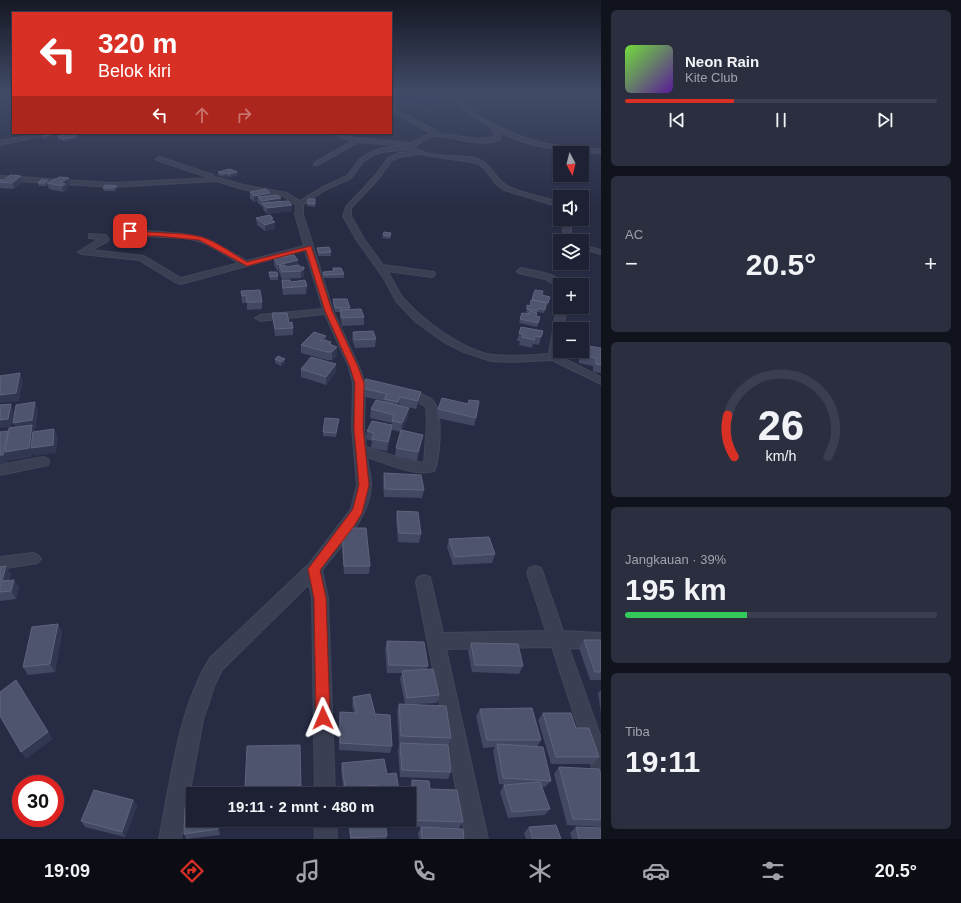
<!DOCTYPE html>
<html lang="id">
<meta charset="utf-8">
<style>
:root{--surface:#1d2133;--page:#2a2e3f;--text:#f1f3f6;--muted:#a0a3ac;--line:#3b3e4e;--accent:#d93025}
body{margin:0;font-family:Helvetica,sans-serif;background:var(--page);color:var(--text);height:100vh;display:flex;flex-direction:column;font-size:15px;white-space:nowrap}
*{box-sizing:border-box;margin:0}
p{font-size:13px;color:var(--muted)}
.icon{flex:none;width:22px;height:22px;fill:none;stroke:currentColor;stroke-width:2;stroke-linecap:round;stroke-linejoin:round}
.map{position:relative;flex:1;overflow:hidden}
.panel{display:flex;flex-direction:column;gap:10px;padding:10px;background:#10121c;width:360px}
.panel>*{flex:none}
.banner{position:absolute;left:12px;top:12px;width:380px;height:122px;border-radius:0px;box-shadow:0 1px 3px #0004,0 0 0 1px var(--line);background:#d93025;color:#fff;overflow:hidden}
.needle{width:26px;rotate:173deg}
.buttons{position:absolute;left:553px;top:146px;display:grid;gap:8px}
.buttons a{display:grid;place-items:center;width:36px;height:36px;border-radius:0px;background:var(--surface);box-shadow:0 1px 3px #0004,0 0 0 1px var(--line);font-size:20px}
.speed{position:absolute;left:12px;top:775px;display:flex;gap:8px;font-size:20px;font-weight:700;text-align:center}
.speed>*{display:grid;place-content:center;width:52px;height:52px;border-radius:50%;background:var(--surface);box-shadow:0 1px 3px #0004,0 0 0 1px var(--line);line-height:1}
.speed .limit{border:6px solid #d22;background:#fff;color:#111}
.pin{position:absolute;display:grid;place-items:center;width:34px;height:34px;color:#fff;margin:-17px;border-radius:8px;box-shadow:0 2px 6px #0006}
.me{position:absolute;width:44px;margin:-22px;rotate:359deg;stroke-linejoin:round;filter:drop-shadow(0 0 3px #0008)}
.turn{display:flex;align-items:center;gap:14px;height:84px;padding:0 20px;font-size:18px}
.turn .icon{width:52px;height:52px;stroke-width:2.5}
.turn b{display:block;font-size:28px;line-height:34px}
.lanes{display:flex;align-items:center;height:38px;padding:0 20px;background:#0003;justify-content:center;gap:20px;direction:ltr}
.lanes .off{opacity:.35}
.big{font-size:30px;font-weight:700;line-height:1.1}
.panel .widget{flex:1;display:flex;flex-direction:column;justify-content:center;gap:6px;min-width:0;padding:0 14px;border-radius:6px;background:var(--page)}
.panel .dial{align-items:center;gap:0}
.dial svg{height:104px;overflow:visible;fill:none;stroke:var(--line);stroke-width:7;stroke-linecap:round;text-anchor:middle}
.dial text{fill:var(--text);stroke:none}
.song{display:flex;align-items:center;gap:12px}
.cover{width:48px;height:48px;border-radius:6px;background:linear-gradient(135deg,hsl(100 70% 55%),hsl(270 70% 35%))}
.played{height:4px;border-radius:2px;background:linear-gradient(90deg,var(--accent) 35%,var(--line) 35%)}
.keys{display:flex;justify-content:space-around;direction:ltr}
.heat{display:flex;justify-content:space-between;align-items:center;font-size:22px;direction:ltr}
.charge{height:6px;border-radius:3px;background:linear-gradient(90deg,#34c759 39%,var(--line) 0)}
.trip{position:absolute;left:186px;top:787px;width:230px;height:40px;border-radius:0px;background:var(--surface);box-shadow:0 1px 3px #0004,0 0 0 1px var(--line);font-weight:700;line-height:40px;text-align:center}
.menu{display:flex;height:64px;justify-content:space-around;align-items:center;background:#0c0d14;color:var(--muted)}
.menu .icon{width:28px;height:28px}
.menu .active{color:var(--accent)}
.menu b{font-size:18px;color:var(--text)}
main{display:flex;flex:1;min-height:0}
.map>svg:first-child{display:block}
</style>
<main>
<div class="map">
<svg width="601" height="839" viewBox="0 0 601 839">
<rect width="100%" height="100%" fill="#272c44"/>
<path fill="#192042" d="M391 92H434L439 95 441 102 435 105H428L391 97Z"/>
<g fill="none" stroke-linecap="round" stroke-linejoin="round">
<defs>
<path id="minor" d="M457 101H461C470 111 481 118 493 124 534 145 557 147 601 149V153C564 151 530 148 498 131L501 139C477 149 459 136 436 136 430 136 419 143 414 147 431 159 455 154 474 158 492 162 494 180 509 187 523 194 541 196 556 201L560 202V207L504 190 496 184 485 169 477 163 419 154 400 157 392 160 379 178 351 208V216L364 239 383 265 434 272 435 274 434 276 431 277 387 271C393 279 397 291 404 299 423 321 465 352 494 355 512 357 531 355 549 354L557 307 560 305V307H567L563 329H560L559 356 601 377V384L552 360 511 362 491 361 464 352 444 342 416 322 396 301 385 280 356 239 343 216 346 207 375 176 388 158 399 153 413 152 410 149 383 152 375 154 363 162 351 178 325 190 303 205V214L333 311 359 367 365 383 364 428 366 447 406 460 424 463 427 422 426 407 416 401 401 398 399 395 401 392 405 391C414 393 428 394 434 402 443 413 440 459 434 471 415 477 385 463 367 457 368 466 371 476 371 485 370 518 341 545 322 570L328 598 335 794H315L312 598 309 584 222 670 215 684 203 720 181 839H159C171 780 178 710 210 658L309 564 351 509 357 485 352 428 353 383 349 367 325 314 260 321 255 318 260 315 323 309 305 250 181 284 175 282 139 260 82 254 78 252 99 239 89 238V234L106 235 109 239 108 241 91 250 144 256 181 278 239 263C225 255 211 244 195 240 173 235 150 239 127 233V229L184 234 201 237 215 243 247 261 304 246 295 214 296 205 283 196 242 189 217 181 112 187 0 180V176L112 183 210 178 157 160 156 159 159 157 213 175V177L220 178 243 185 287 193 300 201 321 188 347 176 359 160 371 152 382 148 407 146 358 142 318 165H314V163L352 141 331 133H339L354 138 411 143 430 134 431 133 393 112 391 109V103H395L394 107 397 110 436 131V133L477 139 496 137 491 127 472 116 457 103Z
M43 133H54L0 145V141Z
M563 219H571V233L575 241H567L563 233Z
M582 245 601 250V254L582 249Z
M521 268C536 272 555 272 565 285H560V287H558L545 279 518 273 517 271Z
M43 457 48 459 49 462 48 465 0 475V465Z
M33 553 38 555 41 559 38 563 0 569V557Z
M535 566 541 568 543 573 563 631 601 633V649L569 648 601 738V776L594 773 591 766 552 647 446 649 488 839H466L416 582 418 577 424 575 430 577 443 633 546 631 527 573 529 568Z
M314 820H336L337 839H315Z"/>
</defs>
<use href="#minor" stroke="#424659" stroke-width="2"/>
<use href="#minor" fill="#3b3f53" fill-rule="evenodd"/>
</g>
<path fill="#424862" d="M42 133 58 135 46 139 41 137 40 134H42Z
M77 134 78 139 65 142 58 139 57 136Z
M230 169 238 175 230 177 227 176 224 177 218 175V172Z
M69 178 71 184 66 187 67 190 63 192 49 189 47 184 46 186H39L38 183 49 182Z
M0 180 22 182 14 189 0 188Z
M117 186V189L115 191H104L103 188Z
M250 192 270 193V195L281 198V201L292 205V211L267 214 263 209V207L258 203V201L254 202 250 198Z
M315 199V207L307 206V203Z
M256 218H273V221L275 229 265 231 257 225Z
M391 233V237L390 239 382 238 383 235Z
M317 248 331 252V256H318L317 251Z
M274 258 299 265 304 276 301 278 282 279 279 272H278L274 265Z
M333 268 344 274V278H324L323 276V272L333 271Z
M269 272 278 276V280H270Z
M282 280 291 282 307 286 306 294 283 295 282 288Z
M535 290 542 295 550 297 547 306H546L544 313 537 312 536 316 540 317 537 327 519 323 522 313 529 314 526 313 527 305 530 306Z
M241 291 262 302V309L247 310V303H242Z
M333 299 350 308 349 309 364 317V325L342 326 340 317V312H335L333 303Z
M272 313 289 323 293 328V335L275 336 273 320Z
M521 327 541 337 539 345 533 344 532 348 519 345 520 341H517Z
M353 332 376 339 375 347 355 348 352 339Z
M326 336V340L331 342V345L337 355 332 360H327L301 353V345Z
M601 348V373L593 372V366L579 363V353L580 351Z
M275 359H285V363L281 366 275 363Z
M336 364V372L326 385 301 377V369Z
M362 388 420 400 416 409 399 405V406L408 417 402 430 423 435 417 461 395 456 396 448 401 432 392 430 387 451 371 448 372 441 366 439 367 431 392 425V423L370 418 371 409 384 402V401L361 396Z
M438 409 476 418 474 426 437 418Z
M338 423 336 437 323 436V432Z
M384 473 424 490 422 498 384 497 383 482Z
M397 511 421 534 419 543 398 542 396 519Z
M342 528 370 566 369 574H344L341 536Z
M449 539 495 554 492 563 453 565 447 547Z
M0 567 11 574 9 580H14L19 588 16 599 0 601Z
M58 624 62 632 55 672 28 675 23 667Z
M584 640H601V680H590L579 648Z
M387 641 428 666 426 670 439 695 437 703 415 704 451 738 448 745 451 772 448 779 400 777 398 750 400 743 442 745 399 743 397 711 399 704H405L400 679 402 673H387L385 649Z
M471 643 523 666 519 674 472 672 468 651Z
M601 690V713L598 693Z
M353 697 392 746 390 753 339 750V720L340 712 354 713 352 705Z
M480 709 541 740 537 747 551 781 545 787H542L550 809 545 815 508 818 500 792 504 785H509L499 784 493 751 495 747 483 748 476 716Z
M543 713 576 728 599 757 593 764H551L538 720Z
M300 745 301 793 246 794 245 788Z
M342 763 387 774 400 794H376V791L344 794 341 770Z
M559 767 601 774V827L567 825 554 774Z
M412 780 430 789 463 822 459 828 424 827 464 839H419L418 833 421 827 404 826 403 820H409V794H402L403 789H410V787Z
M133 800 137 806 125 837 85 827 81 821Z
M193 820H220V835L186 839 184 834Z
M245 820H299V825L245 824Z
M348 820H385L387 836 386 839H350Z
M529 827 561 839H526L524 833Z
M576 827 601 839H572L570 833Z"/>
<path fill="#323751" d="M18 133H34V134L18 135Z
M58 133V135L46 139V136Z
M77 136 78 139 65 142V139Z
M237 172 238 175 230 177V174Z
M227 173V176L224 177 223 174Z
M21 176 22 182 14 189 12 183Z
M69 178 71 184 66 187 67 190 63 192 61 182Z
M48 180 49 183 46 186 45 183Z
M117 186V189L115 191 114 188Z
M270 193 271 199 258 197V201L254 202V196Z
M281 198V204L262 203V207V201Z
M292 205V211L267 214V208Z
M273 218V223L275 222V229L265 231V225L270 219Z
M298 260V267L281 271 279 266V272H278V265Z
M304 269V276L301 278V271Z
M326 336 325 343 320 341Z
M337 347V355L332 360V352Z
M285 359V363L281 366V362Z
M336 364V372L326 385V377Z
M20 373 23 381 19 401 0 403V395Z
M421 392 420 400 416 409 418 401Z
M400 397 399 405 397 410 398 402Z
M35 402 38 410 36 428H34L36 433 54 429 58 437 56 453 34 456 33 453 32 457 8 461V459L7 463 0 464V455L8 431 11 439 16 431 13 423Z
M11 404 14 412 11 427 0 428V420Z
M409 408 408 417 401 432 402 423Z
M392 425 391 434 387 451 388 442Z
M423 435 421 443 417 461 418 452Z
M6 566 11 574 7 589 2 581Z
M14 580 19 588 16 599 11 591Z
M58 624 62 632 55 672 50 664Z
M16 680 53 739 26 759 21 752Z
M133 800 137 806 125 837 122 832Z
M218 820H220V835L218 829Z"/>
<path fill="#4f546e" stroke="#5f647c" d="M43 133H57L46 136 40 134 44 133Z
M77 134V136L65 139 57 136Z
M230 169 237 172 230 174 227 173 223 174 218 172Z
M10 175 21 176 12 183 0 182V180H4Z
M60 177 69 178 61 182 65 184 62 186 47 183Z
M41 180H48L45 183H38Z
M105 185 117 186 114 188H103Z
M266 189 270 193 254 196 250 192Z
M277 195 281 198 262 201 258 197Z
M308 199H315V204L307 203Z
M288 201 292 205 267 208 262 203Z
M270 215 273 218 270 219 275 222 265 225 256 218Z
M384 232 391 233 390 236 383 235Z
M329 247 331 252 319 253 317 248Z
M294 255 298 260 278 265 274 258Z
M285 265 286 267 299 265 300 267H304V269L301 271 282 272 279 266Z
M333 268H341L344 274 324 275 323 272 334 271Z
M269 272H277L278 276 270 277Z
M282 280H290L291 282 305 280 307 286 283 288Z
M571 283 581 285H571Z
M582 285 584 286 583 294H582Z
M260 290 262 302H247L246 295 242 296 241 291Z
M535 290 543 291 542 295 550 297 548 303 532 299Z
M333 299H347L350 308H335Z
M531 300 546 303 545 310 538 308 537 311 527 309V305L530 306Z
M361 309 364 317 342 318 340 310Z
M530 311 537 313 536 316 540 317 538 323 520 319 522 313 529 314Z
M272 313H287L289 323 292 322 293 328 275 329Z
M521 327 543 331 541 337 535 336 534 340 522 337 523 334 519 333Z
M373 331 376 339 355 340 353 332Z
M314 332 326 336 320 341 324 340 331 342 329 344 337 347 332 352H327L301 345Z
M582 332 584 333 582 338Z
M582 345 601 348V365L596 364V358L582 355Z
M278 356 285 359 281 362 275 359Z
M311 357 336 364 326 377 301 369Z
M20 373 16 393 0 395V376Z
M366 379 421 392 418 401 400 397 398 402 384 399 387 394 362 388Z
M442 398 468 404 469 400 479 401 476 418 438 409Z
M376 400 409 408 402 423 392 421 394 415 371 409Z
M35 402 32 420 13 423 16 405Z
M11 404 8 419 0 420V405Z
M325 418 339 419 336 433 323 432Z
M372 421 392 425 388 442 372 439 374 433 367 431Z
M32 425 29 448 5 452 9 428Z
M54 429 53 445 31 448 33 432Z
M401 430 423 435 418 452 396 448Z
M8 431 3 455H0V432Z
M384 473 421 475 424 490 385 489Z
M397 511 418 512 421 534 399 533Z
M342 528H366L370 566H344Z
M489 537 495 554 455 557 449 539Z
M6 566 2 581 14 580 11 591 0 592V567Z
M58 624 50 664 23 667 32 627Z
M584 640H601V672H595Z
M387 641 424 642 428 666 389 665Z
M471 643 518 644 523 666 475 665Z
M433 669 439 695 407 698 402 671Z
M16 680 48 732 21 752 0 716V692Z
M370 694 375 714 390 715 392 746 340 743V712L357 713 353 697Z
M399 704 446 706 451 738 401 736Z
M532 708 541 740H487L480 709Z
M543 713H571L576 728H589L599 757H556Z
M400 743 448 745 451 772 402 770Z
M497 744 543 747 551 781 503 778Z
M300 745 301 786 245 788 247 746Z
M384 759 387 774 396 773 400 794H379L377 785 345 788 342 763Z
M559 767 599 769 601 774V820L573 819Z
M412 780 429 781 430 789 457 790 463 822 406 820H409V794H404L403 789H413Z
M540 782 550 809 512 812 504 785Z
M94 790 133 800 122 832 81 821Z
M246 793 299 794H246Z
M193 806V820H218V829L184 834 185 807Z
M349 820H385L387 836 351 838Z
M556 825 561 839H533L529 827Z
M421 827 463 829 464 839H422Z
M576 827 601 828V839H579Z"/>
<linearGradient id="sky" x2="0" y2="1"><stop stop-color="#151825"/><stop offset="0.44" stop-color="#414b67"/><stop offset="1" stop-color="#414b67" stop-opacity="0"/></linearGradient>
<rect width="601" height="210" fill="url(#sky)"/>
<path fill="#d93025" stroke="#8d1f18" d="M130 229C153 235 178 231 201 237 214 240 235 255 247 262L311 246 332 311 358 367 364 383 363 428 369 485 362 513 354 526 320 570 326 598 330 718 328 724 323 726 318 724 316 718 314 598 308 569 353 509 359 485 354 428 355 383 350 367 325 311 306 250 247 266 199 240 157 236H140L128 232 127 231Z"/>
</svg>
<div class="buttons">
<a><svg class="needle" viewBox="-14 -14 28 28"><path d="M0-13l5 13h-10z" fill="#e53935"/><path d="M0 13l5-13h-10z" fill="#a0a3ac"/></svg></a>
<a><svg class="icon" aria-label="sound" viewBox="0 0 24 24"><path d="M4 9h4l5-4v14l-5-4H4zM17 9q2 3 0 6"/></svg></a>
<a><svg class="icon" aria-label="layers" viewBox="0 0 24 24"><path d="M12 4l9 5-9 5-9-5zM3 14l9 5 9-5"/></svg></a>
<a>+</a>
<a>−</a>
</div>
<div class="speed"><div class="limit">30</div></div>
<div class="pin" style="left:130px;top:231px;background:#d93025"><svg class="icon" aria-label="arrive" viewBox="0 0 24 24"><path d="M6 21V4h12l-3 4 3 4H6"/></svg></div>
<svg class="me" style="left:323px;top:718px" viewBox="-20 -20 40 40"><path d="M0-17L14 15 0 8-14 15z" fill="#d93025" stroke="#fff" stroke-width="4"/></svg>
<div class="trip">19:11 · 2 mnt · 480 m</div>
<div class="banner">
<div class="turn"><svg class="icon" aria-label="left" viewBox="0 0 24 24"><path d="M17 20v-9H6M10 6l-5 5 5 5"/></svg><div><b>320 m</b>Belok kiri</div></div>
<div class="lanes"><svg class="icon" aria-label="left" viewBox="0 0 24 24"><path d="M17 20v-9H6M10 6l-5 5 5 5"/></svg><svg class="icon off" aria-label="ahead" viewBox="0 0 24 24"><path d="M12 20V5M6 11l6-6 6 6"/></svg><svg class="icon off" aria-label="right" viewBox="0 0 24 24"><path d="M7 20v-9h11M14 6l5 5-5 5"/></svg></div>
</div>
</div>
<section class="panel">
<div class="widget">
<div class="song"><i class="cover"></i><div><b>Neon Rain</b><p>Kite Club</p></div></div>
<div class="played"></div>
<div class="keys"><svg class="icon" aria-label="previous" viewBox="0 0 24 24"><path d="M18 5L8 12l10 7zM5 5v14"/></svg><svg class="icon" aria-label="pause" viewBox="0 0 24 24"><path d="M8 5v14M16 5v14"/></svg><svg class="icon" aria-label="next" viewBox="0 0 24 24"><path d="M6 5l10 7-10 7zM19 5v14"/></svg></div>
</div>
<div class="widget"><p>AC</p>
<div class="heat"><a>−</a><b class="big">20.5°</b><a>+</a></div>
</div>
<div class="widget dial"><svg viewBox="0 0 100 80">
<path d="M14 69A42 42 0 1 1 86 69"/>
<path d="M14 69A42 42 0 0 1 9 37" stroke="#d93025"/>
<text x="50" y="56" font-size="32" font-weight="700">26</text>
<text x="50" y="72" font-size="11">km/h</text>
</svg></div>
<div class="widget"><p>Jangkauan · 39%</p><b class="big">195 km</b><div class="charge"></div></div>
<div class="widget"><p>Tiba</p><b class="big">19:11</b></div>
</section>
</main>
<nav class="menu">
<b>19:09</b>
<svg class="icon active" aria-label="directions" viewBox="0 0 24 24"><path d="M12 3l9 9-9 9-9-9zM9 14v-3h6M13 9l2 2-2 2"/></svg>
<svg class="icon" aria-label="music" viewBox="0 0 24 24"><path d="M9 18V5l10-2v13"/><circle cx="6" cy="18" r="3"/><circle cx="16" cy="16" r="3"/></svg>
<svg class="icon" aria-label="phone" viewBox="0 0 24 24"><path d="M5 4h4l2 5-3 2q2 4 5 5l2-3 5 2v4C11 20 4 13 5 4z"/></svg>
<svg class="icon" aria-label="climate" viewBox="0 0 24 24"><path d="M12 3v18M4 7l16 10M4 17L20 7"/></svg>
<svg class="icon" aria-label="car" viewBox="0 0 24 24"><path d="M5 17H2v-5l4-1 3-4h7l3 4 3 1v5h-3M9 17h6M6 11h13"/><circle cx="7" cy="17" r="2"/><circle cx="17" cy="17" r="2"/></svg>
<svg class="icon" aria-label="filters" viewBox="0 0 24 24"><path d="M4 7h16M4 17h16"/><circle cx="9" cy="7" r="2"/><circle cx="15" cy="17" r="2"/></svg>
<b>20.5°</b>
</nav>
